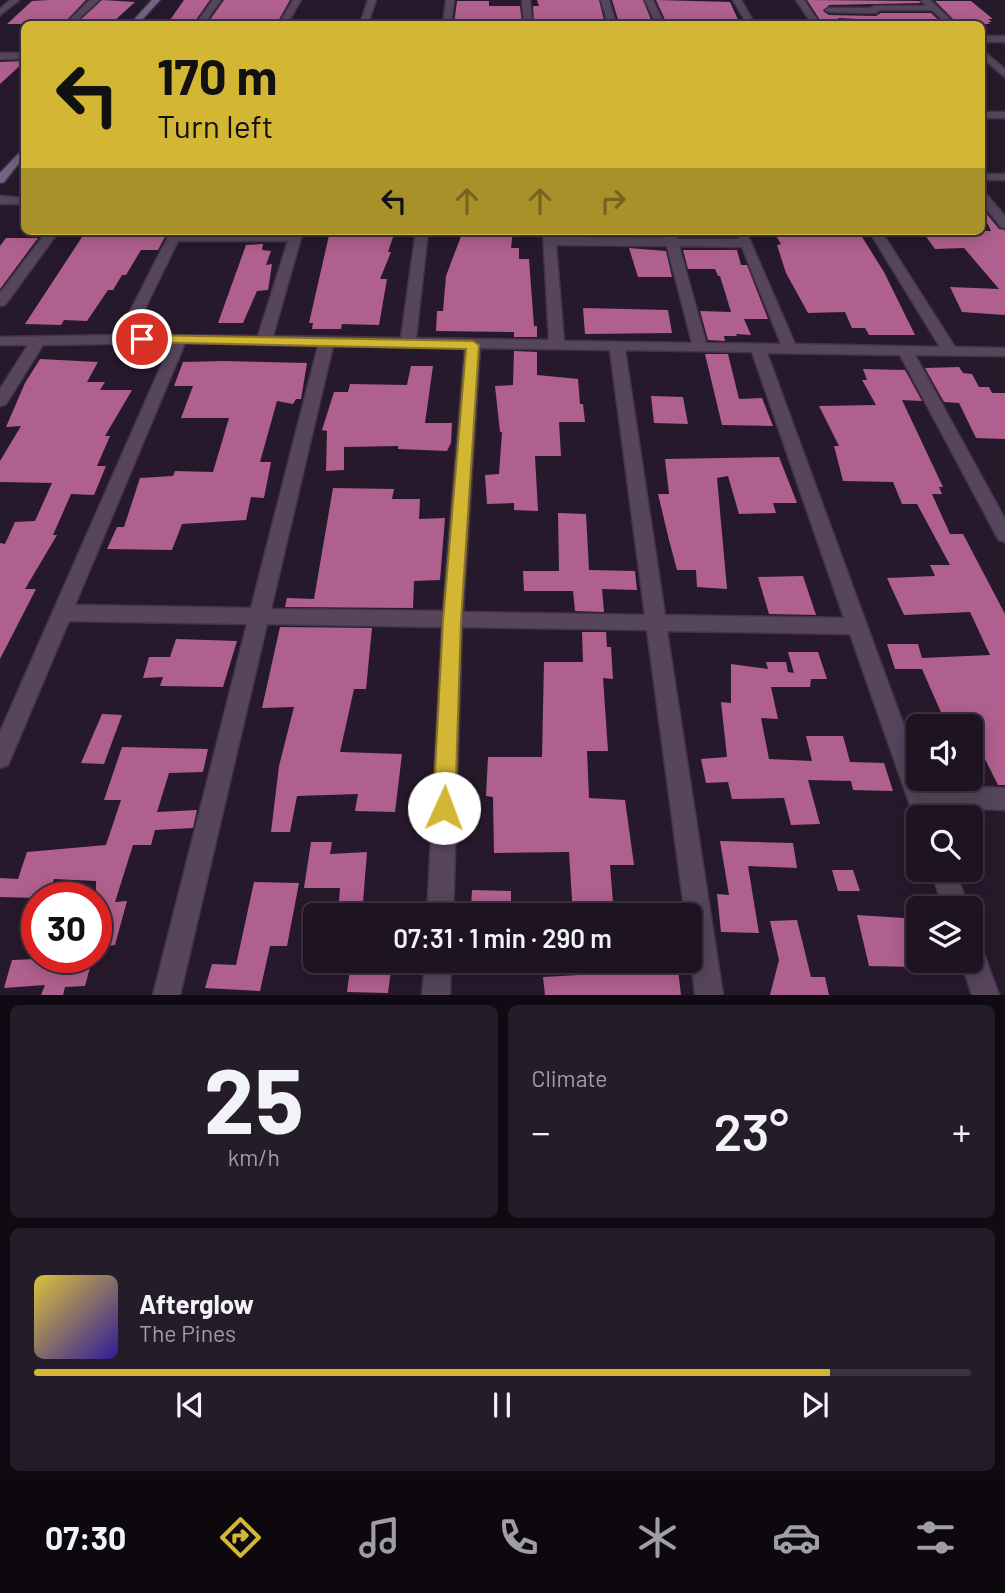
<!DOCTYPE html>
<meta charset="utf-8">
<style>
:root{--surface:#1d1321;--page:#251c2a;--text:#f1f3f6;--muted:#a09ea5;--line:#3b323f;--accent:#d4b635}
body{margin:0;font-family:Barlow,sans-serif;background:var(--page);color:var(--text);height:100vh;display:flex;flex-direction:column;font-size:26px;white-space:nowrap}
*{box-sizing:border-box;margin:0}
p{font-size:23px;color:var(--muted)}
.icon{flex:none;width:38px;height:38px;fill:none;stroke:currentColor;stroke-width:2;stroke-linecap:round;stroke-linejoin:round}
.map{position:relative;height:995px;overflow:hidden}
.panel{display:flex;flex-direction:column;gap:10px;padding:10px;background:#100a12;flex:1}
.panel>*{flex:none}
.guide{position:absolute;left:21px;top:21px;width:964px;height:214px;border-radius:10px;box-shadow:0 4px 18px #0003,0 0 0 2px var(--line);background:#d4b635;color:#111;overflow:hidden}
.tools{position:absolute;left:906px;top:714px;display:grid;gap:14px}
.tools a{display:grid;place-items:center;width:77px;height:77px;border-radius:10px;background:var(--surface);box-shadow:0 4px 18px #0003,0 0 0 2px var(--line);font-size:35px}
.speed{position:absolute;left:21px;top:882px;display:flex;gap:14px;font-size:35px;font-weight:700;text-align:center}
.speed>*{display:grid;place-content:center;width:91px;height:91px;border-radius:50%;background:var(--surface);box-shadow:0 4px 18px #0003,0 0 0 2px var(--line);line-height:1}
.speed .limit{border:10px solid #d22;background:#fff;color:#111}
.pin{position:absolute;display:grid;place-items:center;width:60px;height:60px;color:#fff;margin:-30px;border:4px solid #fff;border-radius:50%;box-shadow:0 2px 7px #0007}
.me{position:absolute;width:77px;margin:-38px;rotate:2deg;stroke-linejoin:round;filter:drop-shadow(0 0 5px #0008)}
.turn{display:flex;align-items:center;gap:24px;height:147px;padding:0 21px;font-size:32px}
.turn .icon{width:91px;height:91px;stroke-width:2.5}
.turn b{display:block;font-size:49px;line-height:60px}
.lanes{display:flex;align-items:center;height:66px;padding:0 21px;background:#0003;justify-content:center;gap:35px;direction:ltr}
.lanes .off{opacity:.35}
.big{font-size:52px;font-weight:600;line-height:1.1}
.panel .widget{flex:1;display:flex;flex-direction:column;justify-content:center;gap:10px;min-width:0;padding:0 24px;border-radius:10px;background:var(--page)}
.panel .dial{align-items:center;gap:0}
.dial b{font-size:91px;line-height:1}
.song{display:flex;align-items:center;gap:21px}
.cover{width:84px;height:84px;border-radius:10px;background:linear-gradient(135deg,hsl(50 70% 55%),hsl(250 70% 35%))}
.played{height:7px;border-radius:4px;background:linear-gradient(90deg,var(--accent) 85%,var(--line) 85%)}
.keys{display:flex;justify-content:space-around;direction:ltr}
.heat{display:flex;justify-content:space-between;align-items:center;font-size:38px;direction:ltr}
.panel .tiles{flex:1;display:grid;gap:10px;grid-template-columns:1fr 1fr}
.widget:last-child{grid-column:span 2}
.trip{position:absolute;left:303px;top:903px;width:399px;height:70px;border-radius:10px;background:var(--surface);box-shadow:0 4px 18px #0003,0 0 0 2px var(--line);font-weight:600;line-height:70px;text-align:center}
.dock{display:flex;height:112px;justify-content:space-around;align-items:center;background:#0c080d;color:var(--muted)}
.dock .icon{width:49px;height:49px}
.dock .active{color:var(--accent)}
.dock b{font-size:32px;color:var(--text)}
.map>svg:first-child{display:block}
</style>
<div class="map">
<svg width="1005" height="995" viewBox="0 0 1005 995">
<rect width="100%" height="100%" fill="#27192c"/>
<path fill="#b0608e" d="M49 0H86L63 24H7L32 1Z
M102 0 135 2 111 24H76Z
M184 0H210L193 24H170L173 20H170Z
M224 0H290L277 23 207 24Z
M537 0H599L605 24H534L533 6H539Z
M612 0H643L652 22 619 23Z
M656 0 730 2 740 24 666 22Z
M807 0 919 1 921 3 829 5 823 11 829 15 876 16 881 13H931L943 24 839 18 834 23H822Z
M457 1H489V6H520L522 24H454Z
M935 1H971L993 19H988L992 22H988L990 24H958Z
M0 62 24 61V62L0 84Z
M982 212 986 213 999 229 1005 230V315L962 312 950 287 999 289 964 248 935 249 922 231H991Z
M86 231H168L158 250H141L126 275H122L113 290H108L87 321 64 320 61 325 25 324Z
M330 231H395L388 252H391L380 279H387L379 325 342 324 341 329H312L313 323H309Z
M463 231H513L511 248H519V259H529L534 326H537V337H514V332L436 331 437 311H443L446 276Z
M773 231 859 232 884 272 915 335H869L865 328H852L845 312 808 313 786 273 777 245 781 244Z
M6 238H38L0 289V246Z
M263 244 262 250 271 251 266 265 272 264 268 290 257 291 243 323H218L246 245Z
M629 248 666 251 672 277H638Z
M683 250H737L741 265H747L768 319H744L751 335 736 334 737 336H724L725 341 708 340 700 311 731 312 720 276H718L715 269H688Z
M583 308 668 310 672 333 585 334Z
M514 351 537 352V375L578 379 580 404H583L585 422H559L561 456H535L538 511 514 510V503L487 504 485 475 499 474 502 432H500L495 386 513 385Z
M705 354H728L739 399 762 398 773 426 722 425Z
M40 359 98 362 87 382H105L100 390H132L105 436H110L97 466H106L94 495 71 494 53 535H57L25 589H36L0 659V543L5 544 15 522 35 521 52 483 0 482V461L21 426 6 427 25 383Z
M223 361 307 363 301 399H296L293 404 277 401 260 462H271L264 498 251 497 246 520 182 524 172 550 107 549 117 527H124L140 478 173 476 175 471 213 472 229 418H181L193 386H174L183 362Z
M411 366H433L425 423H452L451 443 447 451 398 449V446L344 447V470L326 471 327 431 322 430 334 392H348L350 384 407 385Z
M959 367 963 373 972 374 979 387H989L992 393H1005V439L976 438 959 403 944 402 925 368Z
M863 369 905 370 922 401 902 400 943 487H939L942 494H932L950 534H963L1005 614V785H998L979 747H971V726H947L922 669H895L887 644H918L922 658 990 655 970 612 904 615 887 578 935 576 930 565H950L917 504H902L893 482 843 481 834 446H839L819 406 876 405 862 380H867Z
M651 396 683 397 688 424 654 423Z
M779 457 797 503H773L776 513 739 514 728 476 717 478 727 589 697 587 696 570H677L669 540 658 494H669L665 459Z
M333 488 394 489 392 499H420L419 519 445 518 440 580 414 581 413 608 285 607 287 598 314 599Z
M558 513 586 514 589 570 635 571 637 590 602 589 604 612 575 611 573 591H524L523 571H559Z
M803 576 816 615 769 614 758 577Z
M280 627 372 628 366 689H354L340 752 402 754 395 812 355 811 358 794 297 796 290 832H271L279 766 294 707 262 708Z
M582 632H606L607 647H611L613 679 603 678 608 751H587L589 798 625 800 634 865H610L614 915H573L569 852 494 853 493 797 486 796 488 757H542L544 662H583Z
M176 639 237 641 223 687 160 686 163 677 143 678 149 657H170Z
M788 652H818L827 679H811L810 687H771L778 719 761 718 769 759 812 761 806 736H843L850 762 884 763 893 791 853 790 851 781 808 780 820 824 791 825 784 798 732 799 728 782 706 783 701 759 727 757 721 702 731 703V664L768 669 766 662H786L788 672 794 673Z
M102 714 122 715 104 764 81 763Z
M122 747 208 749 203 772 169 773 157 812 197 810 193 828 155 830 151 845H133L115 902 127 901 115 945 100 947 96 946V881L54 879 47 898H37L0 897V878L18 879 27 852 106 845 121 800H104Z
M720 841 793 843 797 868 748 866 759 933 721 932 717 894 729 895Z
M311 842H332L330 854 367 852 362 915H338L340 888H304Z
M832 870H853L860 891H838Z
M254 882 299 883 287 946H270L260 991 205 988 212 964 236 965Z
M472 890 511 891V908L471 907Z
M857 915 904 918 917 967 869 966Z
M797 920 811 977H825L829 995H770L779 960 770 921Z
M36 959V962L92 960 85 986 65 987 63 995H41L45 985 4 988 12 960Z
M579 961H677L681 995H545L543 977 579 975Z
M350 969 391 970 388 993 347 992Z"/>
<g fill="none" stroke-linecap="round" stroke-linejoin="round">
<defs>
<path id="street" d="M10 0H19L0 15V9Z
M90 0H99L73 24H65Z
M213 0H221L204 24H196Z
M293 0H301L287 24H279Z
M368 0H376L368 24H360Z
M446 0H454L451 24H443Z
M522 0H530L532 24H524Z
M601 0H609L616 24H608Z
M645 0H653L664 24H656Z
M733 0H741L755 24H747Z
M796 0H804L820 24H812Z
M921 0H930L955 24H947L932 10H880L876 13 829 12 825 10 829 8H870L874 6H927Z
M839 21 888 22 892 24H836Z
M982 36H1005V42H982Z
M982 50 1005 69V77L982 58Z
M0 53H24V59H0Z
M982 112H1005V118H982Z
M982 174H1005V180H982Z
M982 193 986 194 1005 216V228L1001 227 982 203Z
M0 196 24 198V204H0Z
M47 231H59L5 305 0 306V293Z
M171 231H183L182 233 303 231 273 336 401 338 416 231H428L416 338 549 340 543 231H555L556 237 665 238 663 231H675L677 239H739V231H746L795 344 940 347 869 231H881L955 347 1005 348V356L915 355 1005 519V542L999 540 996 535 900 355 767 353 919 767V779H923L925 785 1005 788V810L933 807 937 817H919V826L917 825 850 634 667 631 723 995H695L690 950V915H685L647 630 462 627 453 915H427L442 627 267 624 180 995H153L247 624 69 621 8 765 0 768V732L171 343 43 345 6 404 0 406V389L28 345H0V337L118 335ZM178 241H288L258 336 132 335ZM556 245 667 246 692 343 564 341ZM679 246 742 247 781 344 706 343ZM185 343 318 346 251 608 75 605ZM333 346 465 348 443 611 271 609ZM480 348 610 350 645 615 463 612ZM625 350 752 352 844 618 665 615Z
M931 870H955L969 908H943Z
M971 939 980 943 999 995H972L961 961H971Z
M425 961H451L450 995H422Z"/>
<path id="secondary" d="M152 0H160L138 24H130Z
M24 148V157L4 182 0 183V173Z"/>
</defs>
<use href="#street" stroke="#413545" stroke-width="3"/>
<use href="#secondary" stroke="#413545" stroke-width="3"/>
<use href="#street" fill="#56455b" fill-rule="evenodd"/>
<use href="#secondary" fill="#726487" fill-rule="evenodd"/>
</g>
<path fill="#d4b635" stroke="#8a7622" stroke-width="2" d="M142 335 473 341 479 345 461 621 455 808 452 815 444 818 437 815 433 808 443 621 466 349 137 342V336Z"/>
</svg>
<div class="tools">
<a><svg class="icon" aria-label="sound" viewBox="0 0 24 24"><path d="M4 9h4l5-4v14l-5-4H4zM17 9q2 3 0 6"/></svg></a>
<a><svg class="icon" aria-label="search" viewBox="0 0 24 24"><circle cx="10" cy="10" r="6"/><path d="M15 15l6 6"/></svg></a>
<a><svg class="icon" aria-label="layers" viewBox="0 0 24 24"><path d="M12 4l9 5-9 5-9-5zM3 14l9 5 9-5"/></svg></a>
</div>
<div class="speed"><div class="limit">30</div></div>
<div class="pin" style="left:142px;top:339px;background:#d93025"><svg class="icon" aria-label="arrive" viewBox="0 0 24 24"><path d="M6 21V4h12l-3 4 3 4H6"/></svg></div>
<svg class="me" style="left:444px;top:808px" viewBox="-20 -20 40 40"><circle r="19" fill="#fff"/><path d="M0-13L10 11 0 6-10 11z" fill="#d4b635"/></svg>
<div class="trip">07:31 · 1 min · 290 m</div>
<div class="guide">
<div class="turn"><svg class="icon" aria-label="left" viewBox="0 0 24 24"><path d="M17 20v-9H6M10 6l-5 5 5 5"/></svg><div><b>170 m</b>Turn left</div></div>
<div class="lanes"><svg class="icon" aria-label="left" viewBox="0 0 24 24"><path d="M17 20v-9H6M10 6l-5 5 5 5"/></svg><svg class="icon off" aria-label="ahead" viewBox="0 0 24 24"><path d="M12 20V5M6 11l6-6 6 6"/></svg><svg class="icon off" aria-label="ahead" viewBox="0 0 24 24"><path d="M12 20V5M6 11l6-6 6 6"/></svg><svg class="icon off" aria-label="right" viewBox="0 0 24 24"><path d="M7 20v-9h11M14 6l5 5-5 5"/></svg></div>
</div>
</div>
<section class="panel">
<div class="tiles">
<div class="widget dial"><b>25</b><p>km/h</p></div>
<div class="widget"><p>Climate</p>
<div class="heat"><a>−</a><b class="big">23°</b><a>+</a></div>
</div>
<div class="widget">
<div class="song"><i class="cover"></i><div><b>Afterglow</b><p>The Pines</p></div></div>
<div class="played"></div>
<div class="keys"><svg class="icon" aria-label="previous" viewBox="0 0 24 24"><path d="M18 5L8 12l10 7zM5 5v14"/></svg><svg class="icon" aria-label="pause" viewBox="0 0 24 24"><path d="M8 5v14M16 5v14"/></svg><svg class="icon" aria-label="next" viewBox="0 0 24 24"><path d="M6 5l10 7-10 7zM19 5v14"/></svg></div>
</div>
</div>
</section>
<nav class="dock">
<b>07:30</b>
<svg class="icon active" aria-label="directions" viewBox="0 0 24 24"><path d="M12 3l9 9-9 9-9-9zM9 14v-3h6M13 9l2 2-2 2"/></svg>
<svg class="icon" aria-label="music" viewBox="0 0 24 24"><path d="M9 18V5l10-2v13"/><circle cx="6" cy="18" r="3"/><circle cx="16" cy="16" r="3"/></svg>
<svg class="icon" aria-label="phone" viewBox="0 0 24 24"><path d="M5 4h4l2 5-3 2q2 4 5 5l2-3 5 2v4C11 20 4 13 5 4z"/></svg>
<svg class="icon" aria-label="climate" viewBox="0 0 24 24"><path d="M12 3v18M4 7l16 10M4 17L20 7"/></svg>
<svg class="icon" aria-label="car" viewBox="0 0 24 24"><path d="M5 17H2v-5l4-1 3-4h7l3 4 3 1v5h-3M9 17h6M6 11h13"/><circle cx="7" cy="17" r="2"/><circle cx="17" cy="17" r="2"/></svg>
<svg class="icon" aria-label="filters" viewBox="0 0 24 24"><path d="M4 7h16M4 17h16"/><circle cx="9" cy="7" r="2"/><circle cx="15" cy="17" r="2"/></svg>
</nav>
